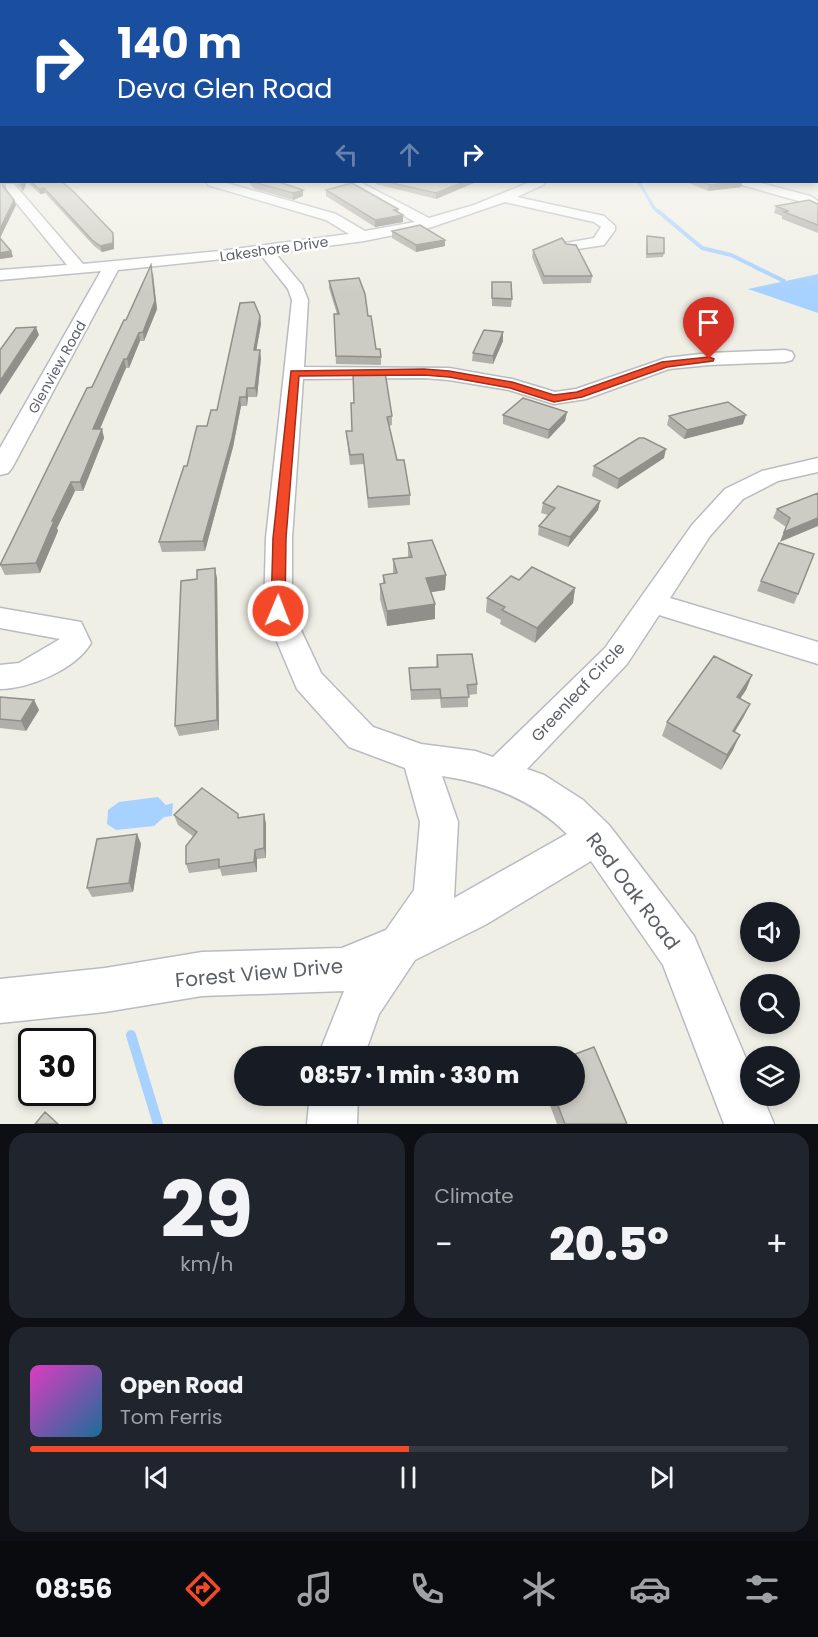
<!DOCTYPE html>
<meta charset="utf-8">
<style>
:root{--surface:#171b24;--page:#20242c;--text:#f1f3f6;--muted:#9ea1a6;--line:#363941;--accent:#f44928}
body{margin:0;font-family:Poppins,sans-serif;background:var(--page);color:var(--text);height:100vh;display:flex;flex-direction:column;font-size:22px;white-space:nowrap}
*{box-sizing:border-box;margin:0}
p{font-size:20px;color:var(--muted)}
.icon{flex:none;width:33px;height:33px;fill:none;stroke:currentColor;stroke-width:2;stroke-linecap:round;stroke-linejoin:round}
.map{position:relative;height:1124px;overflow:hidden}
.sheet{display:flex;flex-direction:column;gap:9px;padding:9px;background:#0d0f14;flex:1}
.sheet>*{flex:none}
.hud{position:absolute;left:0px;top:0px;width:819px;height:183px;box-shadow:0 3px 9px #0003;background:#1a4fa0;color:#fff;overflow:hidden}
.controls{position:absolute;left:740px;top:902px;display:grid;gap:12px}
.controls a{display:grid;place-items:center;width:60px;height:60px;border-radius:50%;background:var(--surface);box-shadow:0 3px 9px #0003;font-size:30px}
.speed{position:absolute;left:18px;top:1028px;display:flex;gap:12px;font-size:30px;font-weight:700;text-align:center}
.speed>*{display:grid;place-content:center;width:78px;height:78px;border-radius:50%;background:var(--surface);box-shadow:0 3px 9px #0003;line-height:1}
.speed .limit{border:3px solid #111;border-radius:9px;background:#fff;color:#111}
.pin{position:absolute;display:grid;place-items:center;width:51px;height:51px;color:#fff;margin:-62px -26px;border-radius:50% 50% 50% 0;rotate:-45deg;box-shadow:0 0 6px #0007}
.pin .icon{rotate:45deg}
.me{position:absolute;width:66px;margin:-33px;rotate:1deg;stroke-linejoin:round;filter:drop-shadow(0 0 4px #0008)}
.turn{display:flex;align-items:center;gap:21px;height:126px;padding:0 18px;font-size:27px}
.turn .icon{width:78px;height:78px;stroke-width:2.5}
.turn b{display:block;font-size:42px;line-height:51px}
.lanes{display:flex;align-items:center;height:57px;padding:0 18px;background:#0003;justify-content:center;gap:30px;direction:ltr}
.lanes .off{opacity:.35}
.big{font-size:45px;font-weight:800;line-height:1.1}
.sheet .card{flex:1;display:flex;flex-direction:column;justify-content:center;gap:9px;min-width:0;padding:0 21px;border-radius:18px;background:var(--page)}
.sheet .dial{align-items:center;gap:0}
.dial b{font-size:78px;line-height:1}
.song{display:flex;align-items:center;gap:18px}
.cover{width:72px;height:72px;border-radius:9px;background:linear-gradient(135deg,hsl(310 70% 55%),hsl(200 70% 35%))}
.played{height:6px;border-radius:3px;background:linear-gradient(90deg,var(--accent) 50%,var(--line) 50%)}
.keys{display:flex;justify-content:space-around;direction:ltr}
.heat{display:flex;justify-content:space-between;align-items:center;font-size:33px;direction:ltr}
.sheet .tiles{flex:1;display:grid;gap:9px;grid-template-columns:1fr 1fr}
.card:last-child{grid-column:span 2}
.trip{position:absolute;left:234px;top:1046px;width:351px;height:60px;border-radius:30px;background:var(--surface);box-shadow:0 3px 9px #0003;font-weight:800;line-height:60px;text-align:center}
.tab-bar{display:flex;height:96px;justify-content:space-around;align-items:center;background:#090b0e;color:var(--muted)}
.tab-bar .icon{width:42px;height:42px}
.tab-bar .selected{color:var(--accent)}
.tab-bar b{font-size:27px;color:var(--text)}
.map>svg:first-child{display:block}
</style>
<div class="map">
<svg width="818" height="1124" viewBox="0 0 818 1124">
<rect width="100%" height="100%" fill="#f0efe6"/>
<path fill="#a7d1ff" d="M818 274V313L748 289Z
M158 797 166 805 173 803 172 816 164 817 154 826 116 830 107 824 108 810 119 802Z"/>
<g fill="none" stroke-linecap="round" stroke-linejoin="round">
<path stroke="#a7d1ff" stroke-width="3" d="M639 182 654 208 660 213"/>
<path stroke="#a7d1ff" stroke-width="4" d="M658 211 702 248 731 255 784 281"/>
<path stroke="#a7d1ff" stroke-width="10" d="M131 1035 158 1124"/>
<defs>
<path id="minor" d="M0 154H2V160H0Z
M206 182H223L336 214 365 231 415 222 348 185 346 182H360L429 218 474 205 530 182H545L543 185 517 197 604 216 615 226V230L604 245 571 250 566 249 564 246 566 243 594 238 601 227 594 222 505 202 429 228 364 241 275 253 302 285 308 300 304 367 449 368 512 379 555 392 576 389 666 358 709 353 785 350 792 352 794 356 792 360 785 362 709 365 669 369 586 399 554 404 509 390 449 380 424 378 303 379 292 538V611L321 673 373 727 421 744 475 751 493 757 605 648 692 525 725 489 762 471 818 458V472L778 481 743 499 710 536 670 598 818 642V664L659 615 627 664 527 769 544 775 583 800 609 825 694 936 750 1068V1095H762L774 1124H724L663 965 591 861 485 925 415 960 379 1014 364 1056H318L344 991 202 996 105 1012 0 1023V979L105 968 202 952 342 948 386 930 414 890 420 822 405 768 349 747 297 689 264 611 266 538 292 300 288 289 261 255 118 270 12 468 8 473 0 475V448L101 271 0 280V270L67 265 6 190V184H14L83 264 220 251 349 234 326 220 208 185ZM442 776C489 783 532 799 567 834L454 898 458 822Z
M740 182H757L810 196 818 201V210L802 202 742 185Z
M0 608 81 622 91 643C76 669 29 689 0 689V665L19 663 60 639 0 628Z
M310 1095H358L357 1124H307Z"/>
</defs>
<use href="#minor" stroke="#b8bbc0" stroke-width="3"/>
<use href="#minor" fill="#fff" fill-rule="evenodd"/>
</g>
<path fill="#b0afa9" d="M0 161 2 182H27L23 191 16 183 6 182 4 184V188L14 200 16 205 0 238 11 251 13 257 0 259Z
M27 182H62L113 233 114 239V249L102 252 94 246 45 193 40 194Z
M248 182H279L303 190V196L293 200 255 189Z
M376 182H476L436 199 376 184Z
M686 182H742L741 187 708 191Z
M326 190 398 213 403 222 375 227 326 196Z
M818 204V233L782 219V216L774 213 776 206Z
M392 231 445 240V246L416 252 392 238Z
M647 236 664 253 663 257 646 258Z
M533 250 592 276 591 283 543 284 532 257Z
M153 272 157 309 144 341H140L129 368H126L119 382 100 429H102L104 438 83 491H75L57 528 58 531 40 573 5 575 0 565 126 320Z
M329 281 368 316 376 349 381 357V365L336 364 334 314H337L329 288Z
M492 282 512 299 511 307 492 306Z
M260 316 261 324 256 350 261 358 257 397H248L247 406H241L233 447 205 551 162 552 159 542 187 466 207 426 217 410Z
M503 341 493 364 472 361 473 353Z
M351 403 392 416V425L389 426 397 460 410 495V505L368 508 364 464 350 465 346 431H352Z
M567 412 565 421 548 439 503 424V415Z
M669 416 743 424 684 439 667 425Z
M664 458 617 489 592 476 594 466Z
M818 493 780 542 786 527 773 518 777 509Z
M600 501 598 510 568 547 538 535 539 526 548 515 541 513 543 503Z
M408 543 446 575 445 590 431 592 435 604V619L387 626 380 599V584H383V575L393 574V559L408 557Z
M217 578 219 730 179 736 175 726 197 579Z
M519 580 575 588 573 603 535 643 500 624 501 620 486 612 487 598Z
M761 581 798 594 794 604 757 591Z
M437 655 477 684V694L468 695V707L441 708 440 699 411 700 409 668 436 667Z
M752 675 746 690 740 699 750 704 743 718 735 732 733 750 721 770 662 736 667 722Z
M0 697 34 700 39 710 26 731 0 728Z
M264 814 266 824V858L257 859V872L222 876 220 869 189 873 186 864 194 837 178 825 174 815 239 817Z
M137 834 141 844 133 892 92 897 87 888Z
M546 1095H574L627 1124H557Z"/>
<path fill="#908f89" d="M23 182H27L23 191 21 185Z
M464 182H476L436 199V193Z
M734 182H742L741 187 708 191 709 185Z
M44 188 45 193 40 194 39 189Z
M303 190V196L293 200V193Z
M14 200 16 205 0 238V229Z
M398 209V215H403V222L375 227V220Z
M113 233 114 239V249L102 252 100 246Z
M445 240V246L416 252V245Z
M11 251 13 257 0 259V253Z
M151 265 157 309 144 341 143 332Z
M260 316 261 324 255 358 254 350Z
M36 327 39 335 0 395V381Z
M503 332V341L493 364V356Z
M139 333 140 341 129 368 127 359Z
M260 350 261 358 257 397 255 388Z
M124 359 126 368 96 438 93 429Z
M247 388 248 397 247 406 246 397Z
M240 397 241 406 233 447 205 551 203 541Z
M567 412 565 421 548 439 549 430Z
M746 415 743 424 684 439 687 430Z
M102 429 104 438 83 491 80 482Z
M666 449 664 458 617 489 619 479Z
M71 482 75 491 57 528 58 531 40 573 36 563 52 521Z
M600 501 598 510 568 547 570 537Z
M818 518V526L780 542 784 532Z
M215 568 217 578 219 730 217 720Z
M446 575 445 590 426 593V578Z
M575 588 573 603 535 643 537 628Z
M435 604V619L387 626V611Z
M752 675 746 690 731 712 737 697Z
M34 700 39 710 26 731 21 721Z
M750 704 743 718 726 745 733 731Z
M740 735 733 750 721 770 727 755Z
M264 814 266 824V858L264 848Z
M137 834 141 844 133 892 129 883Z
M255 850 257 859V872L254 862Z"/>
<path fill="#cdccc4" stroke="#908f89" stroke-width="1.5" d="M0 161H2V182L3 186 14 200 0 229Z
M31 182H62L73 191 113 233V243L100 246 92 240 44 188 39 189Z
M253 182H279L303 190 293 193Z
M388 182H464L436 193Z
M702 182H735L709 185Z
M352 183 398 209 394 210 403 215 375 220 326 190Z
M809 200 818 204V225L784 212 788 211 776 206Z
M420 225 445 240 416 245 392 231Z
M647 236 664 238V253L647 254Z
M0 238 11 251 0 253Z
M562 238 566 244 576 245 592 276H544L533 250Z
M151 265 155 301 143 332 139 333 127 359H124L117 374 93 429H102L80 482H71L52 521H54L36 563 0 565 87 388 92 387 124 320H126Z
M359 278 365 294 368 316H371L376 349H380L381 357 336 356 334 314H339L329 281Z
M492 282H511L512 299 492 298Z
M254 302 260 316 254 350H260L255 388H247L246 397H240L232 438 203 541 159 542 184 466H187L197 426H207L211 410H217L240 303Z
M36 327 0 381V350L16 328Z
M484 330 503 332 493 356 473 353Z
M353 372H385L392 416 387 417 397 460H404L410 495 368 498 363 454 350 455 346 431H352L351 403H354Z
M523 398 567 412 549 430 503 415Z
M728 402 746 415 687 430 669 416 684 412Z
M639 438H644L666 449 619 479 594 466Z
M558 486 600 501 570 537 539 526 555 508 543 503Z
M818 493V518L784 532 790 518 777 509Z
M432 540 446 575 426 578 435 604 387 611 380 584 385 583 383 575 397 573 393 559 412 557 408 543Z
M779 543 814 554 798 594 761 581Z
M532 567 575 588 537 628 502 610 505 607 487 598 511 576 519 580Z
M215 568 217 720 175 726 181 581 197 579V570Z
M472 654 477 684 467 685 469 697 441 698 440 689 411 690 409 668 438 667 437 655Z
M714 656 752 675 737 697 750 704 733 731 740 735 727 755 667 722Z
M0 697 34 700 21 721 0 719Z
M202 788 238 814V818L264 814V848L255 850 254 862 219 867V859L186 864V846L197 832 174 815Z
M137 834 129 883 87 888 97 839Z
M594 1047 627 1124H565L554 1095H574V1056H570Z
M45 1112 58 1124H35Z"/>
<linearGradient id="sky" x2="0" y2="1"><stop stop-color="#8ec0f1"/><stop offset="0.46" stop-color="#f8f8f4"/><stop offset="1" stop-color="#f8f8f4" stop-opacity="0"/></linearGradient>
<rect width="818" height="292" fill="url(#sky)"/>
<path fill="#f44928" stroke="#9f2f1a" stroke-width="1.5" d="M709 357 714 359 713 361 667 367 582 397 554 402 510 388 449 377 424 375 299 376 286 538 285 611 278 616 271 611 273 538 291 371 424 369 449 371 512 382 554 395 577 392 662 362Z"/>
<g text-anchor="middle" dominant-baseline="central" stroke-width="5" stroke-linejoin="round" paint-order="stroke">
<g font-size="14" fill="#5d6167" stroke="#fff">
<text transform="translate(274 249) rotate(-8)">Lakeshore Drive</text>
<text transform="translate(57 367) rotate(-61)">Glenview Road</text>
</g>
<g font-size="16" fill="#5d6167" stroke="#fff">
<text transform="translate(578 692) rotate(-47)">Greenleaf Circle</text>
</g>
<g font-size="20" fill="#5d6167" stroke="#fff">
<text transform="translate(633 891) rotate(53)">Red Oak Road</text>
<text transform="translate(259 973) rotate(-5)">Forest View Drive</text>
</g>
</g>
</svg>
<div class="controls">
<a><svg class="icon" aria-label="sound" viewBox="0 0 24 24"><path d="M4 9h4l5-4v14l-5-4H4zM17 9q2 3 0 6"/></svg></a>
<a><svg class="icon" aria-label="search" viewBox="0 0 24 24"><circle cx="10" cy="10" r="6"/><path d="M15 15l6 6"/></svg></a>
<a><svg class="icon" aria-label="layers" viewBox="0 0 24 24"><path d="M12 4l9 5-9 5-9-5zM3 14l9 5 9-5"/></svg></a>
</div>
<div class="speed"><div class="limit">30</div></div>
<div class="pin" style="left:709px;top:359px;background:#d93025"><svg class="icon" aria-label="arrive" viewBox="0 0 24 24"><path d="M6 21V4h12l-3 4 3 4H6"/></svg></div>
<svg class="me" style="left:278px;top:611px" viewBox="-20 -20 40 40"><circle r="17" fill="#f44928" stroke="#fff" stroke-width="3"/><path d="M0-11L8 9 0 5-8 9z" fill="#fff"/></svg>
<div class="trip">08:57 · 1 min · 330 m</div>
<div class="hud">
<div class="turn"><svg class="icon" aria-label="right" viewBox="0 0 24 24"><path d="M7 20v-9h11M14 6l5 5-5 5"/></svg><div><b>140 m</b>Deva Glen Road</div></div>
<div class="lanes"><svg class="icon off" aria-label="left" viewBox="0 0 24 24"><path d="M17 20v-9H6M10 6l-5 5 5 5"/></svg><svg class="icon off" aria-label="ahead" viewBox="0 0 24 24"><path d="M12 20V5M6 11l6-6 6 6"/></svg><svg class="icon" aria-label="right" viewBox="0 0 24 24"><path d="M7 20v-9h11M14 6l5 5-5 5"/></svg></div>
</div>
</div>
<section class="sheet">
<div class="tiles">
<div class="card dial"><b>29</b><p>km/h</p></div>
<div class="card"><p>Climate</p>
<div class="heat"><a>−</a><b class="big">20.5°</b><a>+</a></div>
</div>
<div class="card">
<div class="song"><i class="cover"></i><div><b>Open Road</b><p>Tom Ferris</p></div></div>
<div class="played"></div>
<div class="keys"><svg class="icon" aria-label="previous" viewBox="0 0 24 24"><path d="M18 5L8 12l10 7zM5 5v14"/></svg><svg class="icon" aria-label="pause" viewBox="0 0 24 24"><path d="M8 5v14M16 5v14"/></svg><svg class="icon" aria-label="next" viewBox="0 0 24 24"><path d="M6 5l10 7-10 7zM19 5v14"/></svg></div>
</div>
</div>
</section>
<nav class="tab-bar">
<b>08:56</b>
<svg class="icon selected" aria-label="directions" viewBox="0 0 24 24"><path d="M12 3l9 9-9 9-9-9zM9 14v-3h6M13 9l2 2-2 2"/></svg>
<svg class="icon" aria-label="music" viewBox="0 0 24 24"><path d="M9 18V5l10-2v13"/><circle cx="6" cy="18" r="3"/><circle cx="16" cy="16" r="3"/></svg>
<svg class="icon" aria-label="phone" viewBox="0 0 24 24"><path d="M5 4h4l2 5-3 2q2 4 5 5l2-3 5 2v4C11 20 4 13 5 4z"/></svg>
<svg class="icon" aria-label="climate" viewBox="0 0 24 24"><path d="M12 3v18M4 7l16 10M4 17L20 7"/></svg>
<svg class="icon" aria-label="car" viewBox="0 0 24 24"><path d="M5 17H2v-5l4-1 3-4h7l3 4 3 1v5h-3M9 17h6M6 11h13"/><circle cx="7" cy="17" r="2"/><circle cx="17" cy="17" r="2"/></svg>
<svg class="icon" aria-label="filters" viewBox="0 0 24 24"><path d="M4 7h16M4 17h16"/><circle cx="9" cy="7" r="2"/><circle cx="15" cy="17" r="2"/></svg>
</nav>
